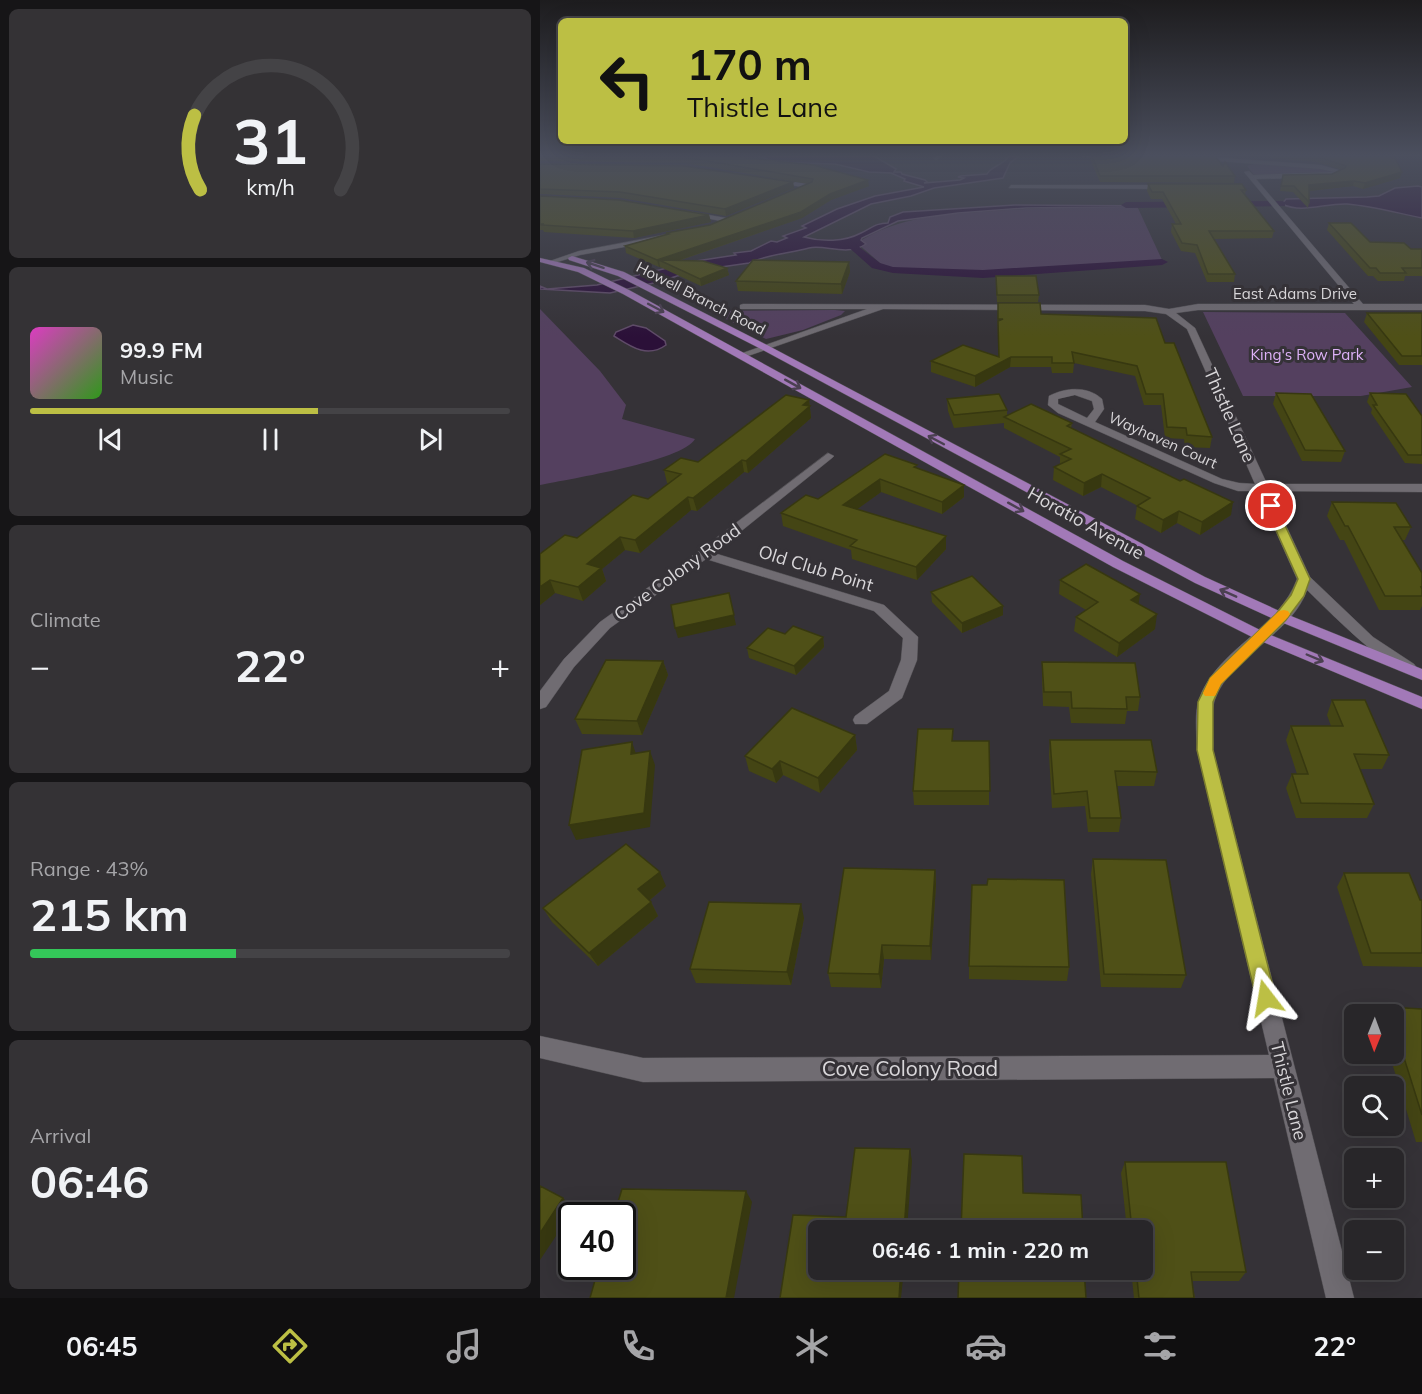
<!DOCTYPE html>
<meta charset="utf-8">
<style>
:root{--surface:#282629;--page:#343235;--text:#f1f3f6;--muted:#a5a5a8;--line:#444346;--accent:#bcbf44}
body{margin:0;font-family:Mulish,sans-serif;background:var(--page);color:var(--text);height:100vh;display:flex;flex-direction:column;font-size:22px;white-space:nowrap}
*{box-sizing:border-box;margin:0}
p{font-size:20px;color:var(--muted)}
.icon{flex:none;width:33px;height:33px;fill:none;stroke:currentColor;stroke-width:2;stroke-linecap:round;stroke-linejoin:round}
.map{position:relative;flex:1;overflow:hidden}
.side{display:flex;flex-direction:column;gap:9px;padding:9px;background:#161517;width:540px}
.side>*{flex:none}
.guide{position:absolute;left:18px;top:18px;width:570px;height:126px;border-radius:9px;box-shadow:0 6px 24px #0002,0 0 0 2px var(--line);background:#bcbf44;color:#111;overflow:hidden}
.needle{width:39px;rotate:181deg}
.fabs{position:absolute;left:804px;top:1004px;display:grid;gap:12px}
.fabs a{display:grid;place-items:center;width:60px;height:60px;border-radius:9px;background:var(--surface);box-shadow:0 6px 24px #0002,0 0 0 2px var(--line);font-size:30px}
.speed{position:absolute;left:18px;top:1202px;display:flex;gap:12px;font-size:30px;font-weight:700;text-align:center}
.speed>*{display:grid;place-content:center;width:78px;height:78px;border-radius:50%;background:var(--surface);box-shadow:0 6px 24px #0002,0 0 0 2px var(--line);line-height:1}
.speed .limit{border:3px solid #111;border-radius:9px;background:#fff;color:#111}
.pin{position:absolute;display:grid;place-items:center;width:51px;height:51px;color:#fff;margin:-26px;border:3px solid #fff;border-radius:50%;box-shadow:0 2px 6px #0007}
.me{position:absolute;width:66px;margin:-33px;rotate:346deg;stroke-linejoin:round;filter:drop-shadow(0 0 4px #0008)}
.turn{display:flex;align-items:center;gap:21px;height:126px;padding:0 30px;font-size:27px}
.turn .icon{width:78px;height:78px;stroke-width:2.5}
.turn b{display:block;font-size:42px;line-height:51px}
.big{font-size:45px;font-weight:700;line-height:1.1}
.side .tile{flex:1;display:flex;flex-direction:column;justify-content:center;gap:9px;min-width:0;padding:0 21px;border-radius:9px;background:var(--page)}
.side .dial{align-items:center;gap:0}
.dial svg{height:156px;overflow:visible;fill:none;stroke:var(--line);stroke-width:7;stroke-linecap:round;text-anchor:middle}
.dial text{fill:var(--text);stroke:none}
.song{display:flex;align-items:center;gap:18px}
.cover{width:72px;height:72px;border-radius:9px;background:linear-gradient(135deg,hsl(310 70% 55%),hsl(110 70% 35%))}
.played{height:6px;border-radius:3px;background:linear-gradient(90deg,var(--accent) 60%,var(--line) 60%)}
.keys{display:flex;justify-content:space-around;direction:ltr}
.heat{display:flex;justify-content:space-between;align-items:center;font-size:33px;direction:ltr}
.charge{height:9px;border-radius:4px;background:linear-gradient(90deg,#34c759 43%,var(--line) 0)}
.trip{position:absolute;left:268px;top:1220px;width:345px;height:60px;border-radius:9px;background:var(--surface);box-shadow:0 6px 24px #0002,0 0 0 2px var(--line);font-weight:700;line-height:60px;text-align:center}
.menu{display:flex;height:96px;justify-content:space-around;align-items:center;background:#100f10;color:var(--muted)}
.menu .icon{width:42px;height:42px}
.menu .current{color:var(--accent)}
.menu b{font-size:27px;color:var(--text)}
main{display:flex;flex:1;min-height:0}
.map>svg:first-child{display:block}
</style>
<main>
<section class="side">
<div class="tile dial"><svg viewBox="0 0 100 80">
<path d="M14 69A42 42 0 1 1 86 69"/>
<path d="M14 69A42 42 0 0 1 11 31" stroke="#bcbf44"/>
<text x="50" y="56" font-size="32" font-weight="700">31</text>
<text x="50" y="72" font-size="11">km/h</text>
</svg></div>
<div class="tile">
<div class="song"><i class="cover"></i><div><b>99.9 FM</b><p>Music</p></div></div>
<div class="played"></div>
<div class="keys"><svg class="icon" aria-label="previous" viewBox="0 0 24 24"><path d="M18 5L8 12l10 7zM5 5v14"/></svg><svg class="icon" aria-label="pause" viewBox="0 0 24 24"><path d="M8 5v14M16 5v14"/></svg><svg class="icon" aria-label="next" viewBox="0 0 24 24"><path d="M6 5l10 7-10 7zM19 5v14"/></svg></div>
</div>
<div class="tile"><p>Climate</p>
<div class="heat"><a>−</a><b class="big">22°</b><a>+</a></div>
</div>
<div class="tile"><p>Range · 43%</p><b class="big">215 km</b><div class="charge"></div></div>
<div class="tile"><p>Arrival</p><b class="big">06:46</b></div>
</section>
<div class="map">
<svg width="882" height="1298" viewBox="0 0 882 1298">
<rect width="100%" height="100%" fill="#353237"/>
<path fill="#54405f" d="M714 164 782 168 793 172 720 176 713 174 707 166Z
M597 206 623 262 444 274 347 269 317 243C358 216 406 214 454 211 502 207 549 207 597 206Z
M0 309 60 371 86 405 82 419 155 439C143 461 29 479 0 485Z
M295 310 305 311 301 315 263 330 226 339 170 311Z
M663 312 805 313 872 387 821 396H703Z"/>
<path fill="#2b1038" stroke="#5f4b68" stroke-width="1.5" d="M219 156H334L356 169 354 172H361L362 174 385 180 387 182 384 183 420 180 424 178 418 177 421 176 447 174C451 166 464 165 469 156H479L470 163 463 178 394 188 371 196 331 204 264 237C282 242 304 242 321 233 332 228 335 223 348 223L350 217 363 212 475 205 618 206 486 208 418 213 358 221 322 238 321 240 326 244C307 257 285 244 269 248 251 253 228 254 209 263L153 271 118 282 70 293 0 289V286L7 289 57 285 156 261 196 255 194 253 211 251 231 241 237 242 247 238 243 236 266 228 262 226 297 209 335 196 384 187 364 181 365 179 351 173 329 172 295 164 234 162Z
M878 186 882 187V218C857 213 832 206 807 204 785 203 762 214 742 204L746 199 827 197 839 196 855 188Z
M93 325 106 328 125 341 126 345C107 359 90 346 74 336L76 332Z"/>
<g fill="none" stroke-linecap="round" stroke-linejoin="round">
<path fill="#2b1038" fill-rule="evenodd" d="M742 201 745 202V206L586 208 581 205 586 202Z
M309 239 340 263 353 267 443 270 622 259 628 262 622 265 443 278 353 273 332 268 305 244 304 242Z"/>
<defs>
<path id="minor" d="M396 156H402L396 160 393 158Z
M541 156H571L572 157 569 159Z
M656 156 781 165 802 171V173L791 177 716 179 823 304H882V310H658L636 313 655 328 727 484H882V492L730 491 770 577 833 637 874 664 877 668 874 672C853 678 784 606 767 590 752 634 691 656 675 699 670 713 674 735 673 750L814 1298H786L734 1078 103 1082 0 1058V1036L103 1058 729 1055 657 750C657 735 654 714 659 699 677 649 739 629 757 579L718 491H698L674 483 518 413 508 405 509 396C526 387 548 386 562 399L564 409 555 422 682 479 699 483 715 484 647 329 626 314 605 311 343 309 205 357 197 355 327 309H200V305L203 304 605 305 629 309 658 304H814L704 172 709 171 713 175 794 172 781 169 654 159ZM535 395 552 401 554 409 547 418 518 404V399Z
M233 179 269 184 272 186 269 188 231 182Z
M471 185H627L630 187 627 189 469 188Z
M152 212 186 218 189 220 186 222 150 215Z
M125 235 128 239 40 255 11 264 7 262 39 251Z
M288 453 294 456 292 458 174 553 344 605 378 637 377 660 362 698 327 724H315L313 720 315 716 349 691 361 660 363 638 334 611 166 559 70 628 34 667 6 707 0 709V691L24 659 60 622 159 551Z"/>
<path id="major" d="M32 256 84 272 227 345 665 577 746 614 882 669V680L736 620 655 583 221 349 78 276 29 260 28 258Z
M0 258 44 268 89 290 583 561 726 633 882 697V709L716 639 573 567 83 294 38 272 0 262Z"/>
</defs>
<use href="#minor" stroke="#514f53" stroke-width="1"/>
<use href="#major" stroke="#514f53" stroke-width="1"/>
<use href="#minor" fill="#706c72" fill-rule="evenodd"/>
<use href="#major" fill="#a279b8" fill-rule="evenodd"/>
</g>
<path fill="#444514" d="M0 156H190L329 186 291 200 262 218 138 261 187 268 189 275 161 286 120 267H119L86 253 85 246 126 234V233L170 225 268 184 145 163 0 161Z
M551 156H675L683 166 695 176 694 183 560 182 550 159Z
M732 156H845L860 178 823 189 813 186 769 191V202L768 208 753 192 740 191 743 175 792 174 802 170 777 162 731 158Z
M0 164 253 182 254 188 186 216 81 198 0 194Z
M608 184 706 190 705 194 734 231 732 238 674 239 695 274 694 282H667L655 253 641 251 631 232 632 224H636L622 199H611L607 191Z
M0 196 169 215 171 222 94 238 4 232 3 230H0Z
M789 223 830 242 871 249H882V276H865L864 281H838L833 276H828L787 230Z
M309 262 310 272 302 294 198 291 196 281Z
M456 283 499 295 498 302H457Z
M458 303 501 314 625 343 672 437 670 448 645 447 644 439 625 438 621 405H604L595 376 534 363 533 373H512L511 367H470L435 387 391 372V361L459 357Z
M827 313H882V365H859L824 322Z
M736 393 805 451 801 462 762 461 733 404Z
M830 393 882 416V464L865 463 831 413 832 409 827 402Z
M407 399 467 410V415L532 423 531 428 691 515 660 535 637 523 621 533 595 519 597 506H598L561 487 543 496 513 480 514 467 520 465V457L464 428V423L414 428 408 411Z
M269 400 271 418 208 473 204 472 157 511 151 510 100 553 85 550 62 569 66 581 43 601 15 593 0 605V554L37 538 108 499 129 483H127L124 470 158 462Z
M377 468 424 485V497L402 514 341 492 317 509 406 536V549L377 580 312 559 311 550 243 526 241 513 278 499Z
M792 502 871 527 865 540H862L882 573V606L880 610H839L804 540H800L787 516Z
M520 580 615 629 577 657 534 631 536 617 546 610 519 594Z
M391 592 463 615 422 633 392 602Z
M245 634 283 637 284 647 256 675 209 658 207 648Z
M123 661 128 675 102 735 42 734 35 719Z
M502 662 600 697 598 711H587L585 724 531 723 529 707 503 706 502 676Z
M792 700 849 755 842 769H820L834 804 827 818H756L746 788 752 774H757L746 740 751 726H791L787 715Z
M315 735 317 750 280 793 243 775 236 783 209 771 205 756Z
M510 740 617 772 614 786H577L581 818 579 832H548L545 806 512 808 509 754Z
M413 741H449V805H374L373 791Z
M553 859 646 975 641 988 561 987 551 874Z
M395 870 396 884 391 960 344 959 341 988 291 987 288 973Z
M804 873 882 900V967L823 966 797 887Z
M126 886 110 900 118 916 58 966 12 922 3 908Z
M264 918 251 985 156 983 150 969Z
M429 966 529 967 527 981 429 979Z
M848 1007 882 1009V1142H876L849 1053H854V1014H843Z
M585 1162 706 1272 699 1281H652L655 1298H594L591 1269H603V1230H587L581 1173Z"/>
<path fill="#373810" d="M862 172 860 178 823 189 825 183Z
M328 180 329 186 291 200 262 218 128 264 119 260 120 267H119L117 260Z
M814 181 813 186 768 191 769 185Z
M253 182 254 188 186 216 185 209Z
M169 215 171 222 94 238 93 231Z
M309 262 310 272 302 294 301 284Z
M187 268 189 275 161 286 160 279Z
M471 357 470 367 435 387V376Z
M269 400 271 418 208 473 206 461 263 405Z
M202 460 204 472 157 511 153 498Z
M562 474 561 487 543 496 544 483Z
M340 479 341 492 305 518 303 505Z
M424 485V497L402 514V502Z
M148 497 151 510 100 553 95 540Z
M693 502 691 515 660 535 662 522Z
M639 511 637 523 621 533 623 520Z
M406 536V549L377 580 376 567Z
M80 537 85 550 62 569 66 581 43 601 38 587 47 564Z
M10 580 15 593 0 605V587Z
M189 593 196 625 138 638 135 628Z
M600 594 598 608 591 600Z
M463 606V615L422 633V623Z
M617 614 615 629 577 657 579 643Z
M283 637 284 647 256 675 254 666Z
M123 661 128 675 102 735 97 721Z
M315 735 317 750 280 793 278 778Z
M92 742 97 757 91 754Z
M110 751 115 765 110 827 36 840 29 825Z
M240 761 243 775 236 783 232 769Z
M395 870 396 884 391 960 390 946Z
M120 872 126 886 105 904 98 889Z
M111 902 118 916 58 966 49 953Z
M261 904 264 918 251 985 247 972Z
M342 945 344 959 341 988 339 974Z
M370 1149 372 1161 367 1230H364Z
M206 1191 212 1202 194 1298H186Z
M23 1198 34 1209 0 1260V1233Z
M361 1269H364L361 1298H359Z"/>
<path fill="#4f5017" stroke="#373810" stroke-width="1.5" d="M33 156H190L273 165 328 180 290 194 261 212 117 260 85 246 129 234 126 233 170 225 272 182 273 179 144 157Z
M552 156H675L683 166 685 162 695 176H560Z
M764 156H845L855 158 862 172 825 183 814 181 769 185V202L754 186H741L743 175 792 174 805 168 806 166 779 157Z
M0 164 144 166 253 182 185 209 80 192 0 189Z
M608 184H702L706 190H701L734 231H669L695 274H668L657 245 642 243 632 224H641L623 192H612Z
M0 196 79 200 169 215 93 231 2 225 4 224H0Z
M789 223H811L830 242 864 243 871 249H882V268H862L866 273H840L836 268H830Z
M119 260 163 261 187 268 160 279Z
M213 260 309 262 301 284 196 281Z
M456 276H496L499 295H457Z
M458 303H500L501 314 616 318 625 343H634L672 437 647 435 646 428 627 427 623 394H606L597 366 532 352 534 363H512V357H471L435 376 391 361 423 345 459 357 458 321 463 319H458Z
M827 313H882V356H862Z
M736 393 771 394 805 451 765 450Z
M830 393 866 394 882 416V455H868L833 405H837Z
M459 394 467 410 414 415 407 399Z
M246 395 269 400 263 405 270 406 206 461 202 460 153 498 148 497 95 540 80 537 47 564 61 568 38 587 10 580 0 587V554L25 535 37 538 93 495 108 499 141 474 124 470 141 458 158 462Z
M491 404 532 423 527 426 640 481 644 479 693 502 662 522 639 511 623 520 597 506 610 498 562 474 544 483 514 467 531 459 520 454 531 449 464 417Z
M345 454 377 465 374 467 424 485 402 502 340 479 303 505 406 536 376 567 310 546 317 540 241 513 266 495 278 499Z
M792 502 856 503 871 527H854L882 573V587H881L882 589V596H845L808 526H805Z
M546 564 600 594 591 600 617 614 579 643 536 617 558 602 520 580Z
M432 576 463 606 422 623 391 592Z
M189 593 194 615 135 628 131 605Z
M253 626 283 637 254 666 207 648 228 628 245 634Z
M66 660 123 661 97 721 35 719Z
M502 662 595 663 600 697H586L587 709 532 708 531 692H504Z
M792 700H825L849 755 814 754 834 804 761 803 752 774H768L751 726H803Z
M252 708 315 735 278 778 240 761 232 769 205 756Z
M378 729H413L412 741H449L450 791H373Z
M510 740H611L617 772 575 771 581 818H550L547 791 514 794Z
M92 742 91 754 110 751 104 813 29 825 42 750Z
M86 844 120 872 98 889 111 902 49 953 3 908Z
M553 859 626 860 646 975 564 974Z
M304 868 395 870 390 946 342 945 339 974 288 973Z
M804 873H869L880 900H882V953H831Z
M448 879 524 880 529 967 429 966 432 885H447Z
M169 902 261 904 247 972 150 969Z
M848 1007 882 1009V1115L854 1026V1014H850Z
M315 1148 370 1149 364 1230H279V1269H361L359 1298H240L253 1215 306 1217Z
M424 1154 482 1156 483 1193 541 1195 543 1230H421Z
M585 1162H686L706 1272H651L654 1298H599L596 1269H603V1230H592Z
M0 1186 23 1198 0 1233Z
M82 1189 206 1191 186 1298H50L59 1266H82V1215H74Z
M419 1269H544L546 1298H418Z"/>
<defs><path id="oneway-shaft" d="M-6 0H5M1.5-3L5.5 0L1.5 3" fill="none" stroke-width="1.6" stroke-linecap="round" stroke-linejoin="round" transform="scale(1.5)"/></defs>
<g stroke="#4b4051">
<use href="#oneway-shaft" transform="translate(55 265) rotate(-162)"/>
<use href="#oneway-shaft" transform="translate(116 308) rotate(28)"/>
<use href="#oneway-shaft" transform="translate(253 384) rotate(29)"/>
<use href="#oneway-shaft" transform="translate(396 440) rotate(-152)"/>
<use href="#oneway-shaft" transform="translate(476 507) rotate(29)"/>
<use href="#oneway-shaft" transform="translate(688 593) rotate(-156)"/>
<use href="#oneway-shaft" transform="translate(775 658) rotate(23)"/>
</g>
<linearGradient id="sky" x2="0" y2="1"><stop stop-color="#1d1c1e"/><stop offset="0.46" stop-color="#4b4f5e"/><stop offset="1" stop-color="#4b4f5e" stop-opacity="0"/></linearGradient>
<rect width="882" height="337" fill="url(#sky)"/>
<path fill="#bcbf44" stroke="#7a7c2c" stroke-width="1.5" d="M731 503 736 506 770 579 764 596 746 620 681 684 673 702V750L736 998 733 1005 726 1008 719 1005 716 998 657 750 658 702 670 678 736 614 751 595 758 579 725 506Z"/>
<path fill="#f59e0b" d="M744 610 748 611 750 614 748 617 681 684 675 696H665L663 693 670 678 739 611Z"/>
<g text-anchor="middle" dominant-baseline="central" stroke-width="6" stroke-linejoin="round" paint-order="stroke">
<g font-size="15" fill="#d8d6d9" stroke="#353237">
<text x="755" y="293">East Adams Drive</text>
<text transform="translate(161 298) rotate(27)">Howell Branch Road</text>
<text transform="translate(623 440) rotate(24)">Wayhaven Court</text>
</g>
<g font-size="15" fill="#deb2f8" stroke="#353237">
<text x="767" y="354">King's Row Park</text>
</g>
<g font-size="18" fill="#d8d6d9" stroke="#353237">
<text transform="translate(690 415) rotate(66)">Thistle Lane</text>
<text transform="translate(546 523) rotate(29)">Horatio Avenue</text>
<text transform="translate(276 568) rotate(17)">Old Club Point</text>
<text transform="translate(137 572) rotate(-36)">Cove Colony Road</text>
<text transform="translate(749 1091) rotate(76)">Thistle Lane</text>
</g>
<g font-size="21" fill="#d8d6d9" stroke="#353237">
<text x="370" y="1068">Cove Colony Road</text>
</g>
</g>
</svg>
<div class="fabs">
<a><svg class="needle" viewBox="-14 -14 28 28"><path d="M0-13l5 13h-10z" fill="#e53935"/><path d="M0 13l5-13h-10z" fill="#a5a5a8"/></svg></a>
<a><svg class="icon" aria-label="search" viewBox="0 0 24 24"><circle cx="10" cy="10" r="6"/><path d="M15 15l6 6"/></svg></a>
<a>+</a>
<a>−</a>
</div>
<div class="speed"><div class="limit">40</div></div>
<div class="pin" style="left:731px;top:506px;background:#d93025"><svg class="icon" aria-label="arrive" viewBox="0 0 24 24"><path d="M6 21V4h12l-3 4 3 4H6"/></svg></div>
<svg class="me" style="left:726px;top:998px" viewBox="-20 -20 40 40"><path d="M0-17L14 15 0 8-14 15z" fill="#bcbf44" stroke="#fff" stroke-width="4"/></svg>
<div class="trip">06:46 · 1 min · 220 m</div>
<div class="guide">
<div class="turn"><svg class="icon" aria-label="left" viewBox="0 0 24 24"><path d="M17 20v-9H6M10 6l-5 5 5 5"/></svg><div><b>170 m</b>Thistle Lane</div></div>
</div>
</div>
</main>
<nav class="menu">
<b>06:45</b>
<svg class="icon current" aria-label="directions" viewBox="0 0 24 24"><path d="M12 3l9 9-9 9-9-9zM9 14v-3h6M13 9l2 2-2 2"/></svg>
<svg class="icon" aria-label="music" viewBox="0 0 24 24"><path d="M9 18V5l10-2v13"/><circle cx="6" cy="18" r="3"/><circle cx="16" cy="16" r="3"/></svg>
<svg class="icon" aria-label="phone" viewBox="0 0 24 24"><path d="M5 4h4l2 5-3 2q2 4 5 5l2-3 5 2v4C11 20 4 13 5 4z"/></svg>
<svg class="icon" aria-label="climate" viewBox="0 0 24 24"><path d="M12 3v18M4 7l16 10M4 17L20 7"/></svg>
<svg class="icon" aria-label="car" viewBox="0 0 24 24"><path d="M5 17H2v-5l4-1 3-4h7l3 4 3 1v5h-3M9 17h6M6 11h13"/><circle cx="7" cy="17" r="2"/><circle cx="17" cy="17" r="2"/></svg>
<svg class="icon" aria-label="filters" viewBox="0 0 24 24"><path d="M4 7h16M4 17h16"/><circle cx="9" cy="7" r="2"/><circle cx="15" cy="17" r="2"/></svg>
<b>22°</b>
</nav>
